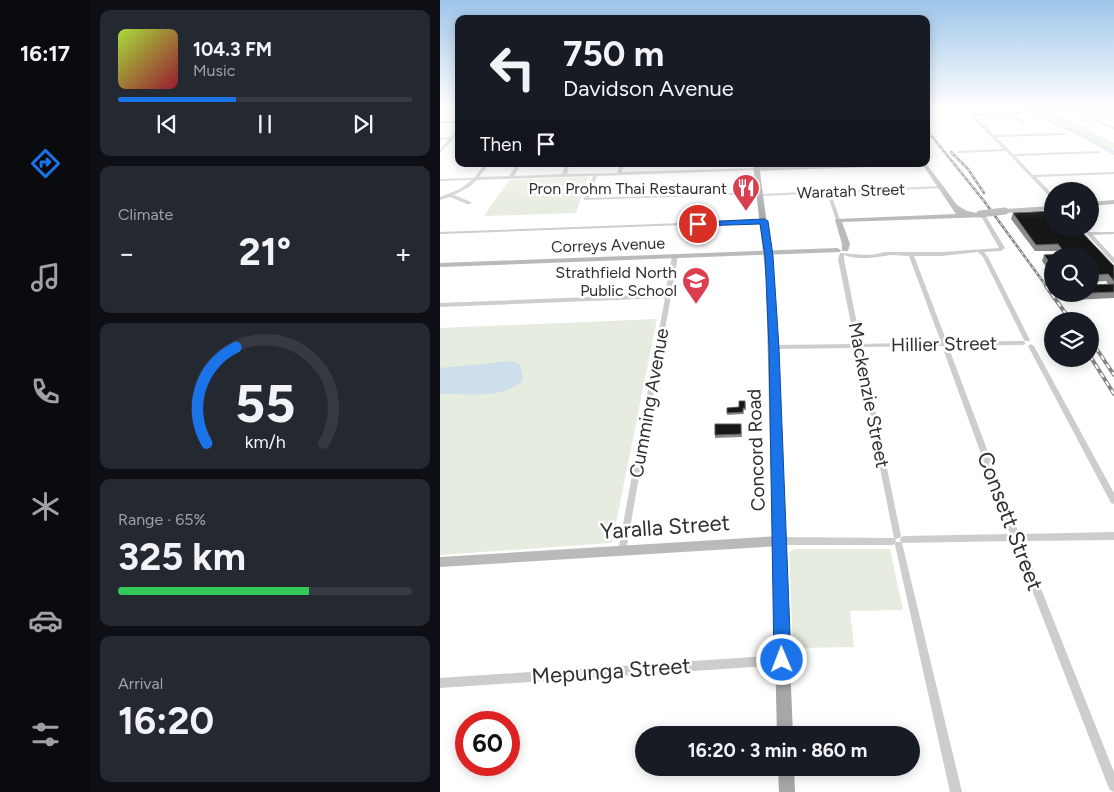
<!DOCTYPE html>
<meta charset="utf-8">
<style>
:root{--surface:#171b24;--page:#242831;--text:#f1f3f6;--muted:#9ea1a6;--line:#363941;--accent:#1a73e8}
body{margin:0;font-family:Figtree,sans-serif;background:var(--page);color:var(--text);height:100vh;display:flex;flex-direction:column;font-size:19px;white-space:nowrap}
*{box-sizing:border-box;margin:0}
p{font-size:16px;color:var(--muted)}
.icon{flex:none;width:28px;height:28px;fill:none;stroke:currentColor;stroke-width:2;stroke-linecap:round;stroke-linejoin:round}
.map{position:relative;flex:1;overflow:hidden}
.sheet{display:flex;flex-direction:column;gap:10px;padding:10px;background:#0d0f14;width:350px}
.sheet>*{flex:none}
.hud{position:absolute;left:15px;top:15px;width:475px;height:152px;border-radius:10px;box-shadow:0 2px 12px #0003;background:#171b24;color:var(--text);overflow:hidden}
.controls{position:absolute;left:604px;top:182px;display:grid;gap:10px}
.controls a{display:grid;place-items:center;width:55px;height:55px;border-radius:50%;background:var(--surface);box-shadow:0 2px 12px #0003;font-size:25px}
.speed{position:absolute;left:15px;top:711px;display:flex;gap:10px;font-size:25px;font-weight:700;text-align:center}
.speed>*{display:grid;place-content:center;width:65px;height:65px;border-radius:50%;background:var(--surface);box-shadow:0 2px 12px #0003;line-height:1}
.speed .limit{border:8px solid #d22;background:#fff;color:#111}
.pin{position:absolute;display:grid;place-items:center;width:42px;height:42px;color:#fff;margin:-21px;border:2px solid #fff;border-radius:50%;box-shadow:0 1px 5px #0007}
.me{position:absolute;width:55px;margin:-28px;rotate:359deg;stroke-linejoin:round;filter:drop-shadow(0 0 4px #0008)}
.turn{display:flex;align-items:center;gap:18px;height:105px;padding:0 25px;font-size:22px}
.turn .icon{width:65px;height:65px;stroke-width:2.5}
.turn b{display:block;font-size:35px;line-height:42px}
.then{display:flex;align-items:center;height:48px;padding:0 25px;background:#0003;gap:10px;font-size:19px}
.big{font-size:38px;font-weight:700;line-height:1.1}
.sheet .card{flex:1;display:flex;flex-direction:column;justify-content:center;gap:8px;min-width:0;padding:0 18px;border-radius:10px;background:var(--page)}
.sheet .dial{align-items:center;gap:0}
.dial svg{height:130px;overflow:visible;fill:none;stroke:var(--line);stroke-width:7;stroke-linecap:round;text-anchor:middle}
.dial text{fill:var(--text);stroke:none}
.song{display:flex;align-items:center;gap:15px}
.cover{width:60px;height:60px;border-radius:8px;background:linear-gradient(135deg,hsl(80 70% 55%),hsl(350 70% 35%))}
.played{height:5px;border-radius:2px;background:linear-gradient(90deg,var(--accent) 40%,var(--line) 40%)}
.keys{display:flex;justify-content:space-around;direction:ltr}
.heat{display:flex;justify-content:space-between;align-items:center;font-size:28px;direction:ltr}
.charge{height:8px;border-radius:4px;background:linear-gradient(90deg,#34c759 65%,var(--line) 0)}
.trip{position:absolute;left:195px;top:726px;width:285px;height:50px;border-radius:25px;background:var(--surface);box-shadow:0 2px 12px #0003;font-weight:700;line-height:50px;text-align:center}
main{display:flex;flex:1;min-height:0}
.menu{display:flex;flex-direction:column;width:90px;justify-content:space-around;align-items:center;background:#090b0e;color:var(--muted)}
.menu .icon{width:35px;height:35px}
.menu .active{color:var(--accent)}
.menu b{font-size:22px;color:var(--text)}
.map>svg:first-child{display:block}
</style>
<main>
<nav class="menu">
<b>16:17</b>
<svg class="icon active" aria-label="directions" viewBox="0 0 24 24"><path d="M12 3l9 9-9 9-9-9zM9 14v-3h6M13 9l2 2-2 2"/></svg>
<svg class="icon" aria-label="music" viewBox="0 0 24 24"><path d="M9 18V5l10-2v13"/><circle cx="6" cy="18" r="3"/><circle cx="16" cy="16" r="3"/></svg>
<svg class="icon" aria-label="phone" viewBox="0 0 24 24"><path d="M5 4h4l2 5-3 2q2 4 5 5l2-3 5 2v4C11 20 4 13 5 4z"/></svg>
<svg class="icon" aria-label="climate" viewBox="0 0 24 24"><path d="M12 3v18M4 7l16 10M4 17L20 7"/></svg>
<svg class="icon" aria-label="car" viewBox="0 0 24 24"><path d="M5 17H2v-5l4-1 3-4h7l3 4 3 1v5h-3M9 17h6M6 11h13"/><circle cx="7" cy="17" r="2"/><circle cx="17" cy="17" r="2"/></svg>
<svg class="icon" aria-label="filters" viewBox="0 0 24 24"><path d="M4 7h16M4 17h16"/><circle cx="9" cy="7" r="2"/><circle cx="15" cy="17" r="2"/></svg>
</nav>
<section class="sheet">
<div class="card">
<div class="song"><i class="cover"></i><div><b>104.3 FM</b><p>Music</p></div></div>
<div class="played"></div>
<div class="keys"><svg class="icon" aria-label="previous" viewBox="0 0 24 24"><path d="M18 5L8 12l10 7zM5 5v14"/></svg><svg class="icon" aria-label="pause" viewBox="0 0 24 24"><path d="M8 5v14M16 5v14"/></svg><svg class="icon" aria-label="next" viewBox="0 0 24 24"><path d="M6 5l10 7-10 7zM19 5v14"/></svg></div>
</div>
<div class="card"><p>Climate</p>
<div class="heat"><a>−</a><b class="big">21°</b><a>+</a></div>
</div>
<div class="card dial"><svg viewBox="0 0 100 80">
<path d="M14 69A42 42 0 1 1 86 69"/>
<path d="M14 69A42 42 0 0 1 32 10" stroke="#1a73e8"/>
<text x="50" y="56" font-size="32" font-weight="700">55</text>
<text x="50" y="72" font-size="11">km/h</text>
</svg></div>
<div class="card"><p>Range · 65%</p><b class="big">325 km</b><div class="charge"></div></div>
<div class="card"><p>Arrival</p><b class="big">16:20</b></div>
</section>
<div class="map">
<svg width="674" height="792" viewBox="0 0 674 792">
<rect width="100%" height="100%" fill="#fff"/>
<path fill="#e6ecdf" d="M587 108H674V118L660 120 630 109 610 110 674 143V151L638 131 597 114Z
M148 177 136 213 44 216 69 180Z
M217 319 172 543 0 555V328Z
M355 549H450L463 610 410 611 414 647 353 648 349 552Z"/>
<path fill="#ccdfea" d="M73 361 80 365 83 379C64 401 27 393 0 394V368Z"/>
<g fill="none" stroke-linecap="round" stroke-linejoin="round">
<path stroke="#ccdfea" stroke-width="1" d="M658 119 672 116 671 114 674 109
M622 126 625 123 651 120"/>
<path fill="#ccdfea" fill-rule="evenodd" d="M583 108H588L596 114 638 131 674 151V155L634 133 592 116Z"/>
<path stroke="#d6d6d6" stroke-width="7" stroke-dasharray="7 4" stroke-linecap="butt" d="M638 108 674 113"/>
<path fill="#cdcdcd" fill-rule="evenodd" d="M524 108H527L534 114 632 109 674 127V129L632 111 574 114 585 123 586 124 584 125 570 114 535 116 554 135 624 133 626 134 624 135 556 137 573 154 659 151 661 152 659 153 575 156 593 175 674 172V174L596 177 612 194V197H610L566 151 518 153 517 152 519 151 563 149 532 117V115Z
M0 121H19V123H0Z
M18 129H19V133L0 153V150L9 139 0 140V138L11 137Z
M45 164H49L39 177 69 176 77 164H81L74 176 122 174 126 164H130L127 174 177 173 180 164H184L182 172 317 168 319 169 317 170 157 176 149 198 320 192H322V194L386 191 388 190 390 191 502 186 504 187 502 188 391 193 400 220 398 221 396 220 387 193 321 196H319V194L144 200V199L153 176 37 180 29 187 14 195 31 202V204H27L10 197 0 200V197L20 189 32 180 0 181V179L34 178Z
M541 215H545L565 248 561 251 544 252 548 257 590 340 589 341H585L584 340 543 257 538 252 502 256H474L507 342 583 341 586 343 583 345 508 346 579 534 674 532V540L582 541 674 772V792L670 790 668 786 573 541 462 543 522 792H510L455 545 456 542H461L460 540 461 537 464 536 570 534 502 346 422 347 461 536 460 538 455 539 456 541 455 544 452 545H340L337 544 336 541 337 538 340 537 454 538 416 348 334 349 331 347 334 345 415 344 398 259 400 253C415 254 429 257 445 252H502L559 248 541 216ZM404 255C418 260 430 258 445 256 452 254 461 256 469 256L501 342 421 344 404 259Z
M324 220H326V222L0 234V232Z
M642 229H646L650 232H674V234L653 235 674 258V263L672 262Z
M235 254 238 256 186 551 185 554 182 555 179 554 178 551 225 298 0 307V303L225 294 232 256Z
M591 344 594 346 674 493V504L671 503 588 346Z
M342 655 346 657 347 660 346 663 342 665 0 688V678Z"/>
<path fill="#bababa" fill-rule="evenodd" d="M486 163 517 205 527 211 546 215V217L402 222 410 244 408 251H402V244L395 220 396 219 516 214 482 164Z
M414 164H460L457 166 317 171 314 169 317 167Z
M461 164H482C477 167 466 167 461 164Z
M674 200V204L650 206V202Z
M612 206V210L565 213 562 211 565 209Z
M397 248 401 250 400 252 0 267V263Z
M340 536 344 537 346 541 344 545 340 546 0 567V557Z"/>
<path fill="#a8a8a8" fill-rule="evenodd" d="M313 164H319L334 279 353 735H337L326 279Z
M338 768H354L355 792H339Z"/>
<defs>
<path id="rail-far1" d="M486 129 544 201 607 287
M511 152 528 169 544 193"/>
<path id="rail" d="M606 286 631 321
M650 339 674 375
M650 356 674 394"/>
</defs>
<use href="#rail-far1" stroke="#858585" stroke-width="2.5"/>
<use href="#rail" stroke="#858585" stroke-width="4"/>
<use href="#rail-far1" stroke="#fff" stroke-width="1" stroke-dasharray="3" stroke-linecap="butt"/>
<use href="#rail" stroke="#fff" stroke-width="2" stroke-dasharray="5" stroke-linecap="butt"/>
<path stroke="#bababa" stroke-width="7" d="M540 214 565 211"/>
</g>
<path fill="#8b8b8b" d="M297 164H311L297 165Z
M573 213 674 266V298L632 300 627 294H650V285L668 284 666 281 650 282V256H612V275L602 261 604 255 619 254 616 251H595L571 219Z
M305 401 306 410H303L304 414 287 415V408L299 407Z
M275 424H301L302 437 275 438Z"/>
<path fill="#171717" stroke="#5d5d5d" d="M612 211V229H639L674 266V281L668 274 650 275V256H612V265L604 255 626 254 618 244 596 245 573 213Z
M674 284V292L650 293V285Z
M299 401H305V408H303V412L287 413V408L299 407Z
M275 424H301V434L275 435Z"/>
<linearGradient id="sky" x2="0" y2="1"><stop stop-color="#9dc5e9"/><stop offset="0.49" stop-color="#fff"/><stop offset="1" stop-color="#fff" stop-opacity="0"/></linearGradient>
<rect width="674" height="219" fill="url(#sky)"/>
<path fill="#1a73e8" stroke="#114b97" d="M324 219 328 221 333 256 339 348 351 660 348 666 342 668 336 666 334 660 329 348 325 256 320 224 258 226 254 224 258 222Z"/>
<defs>
<symbol id="restaurant-pin" viewBox="-11 -11 22 30"><path d="M0 17L-7.5 6A9.5 9.5 0 1 1 7.5 6Z" fill="#da3f4f" stroke="#fff"/><path d="M-5-6h1v4h1v-4h1v4h1v-4h1v5L-1.5 .5V6h-2V.5L-5-1ZM5-6V6H3V1.5H1.5Q1.5-4 5-6Z" fill="#fff"/></symbol>
<symbol id="school-pin" viewBox="-11 -11 22 30"><path d="M0 17L-7.5 6A9.5 9.5 0 1 1 7.5 6Z" fill="#da3f4f" stroke="#fff"/><path d="M0-5L7-2L0 1L-7-2ZM-4 1L0 2.5L4 1V4Q0 6-4 4Z" fill="#fff"/></symbol>
</defs>
<g fill-rule="evenodd">
<use href="#restaurant-pin" x="290" y="172" width="32" height="43"/>
<use href="#school-pin" x="240" y="265" width="32" height="43"/>
</g>
<g text-anchor="middle" dominant-baseline="central" stroke-width="5" stroke-linejoin="round" paint-order="stroke">
<g font-size="16" fill="#303030" stroke="#fff" text-anchor="end">
<text x="287" y="188">Pron Prohm Thai Restaurant</text>
<text x="237" y="272">Strathfield North<tspan x="237" dy="18">Public School</tspan></text>
</g>
<g font-size="16" fill="#303030" stroke="#fff">
<text transform="translate(411 191) rotate(-2)">Waratah Street</text>
<text transform="translate(168 245) rotate(-2)">Correys Avenue</text>
</g>
<g font-size="19" fill="#303030" stroke="#fff">
<text transform="translate(504 344) rotate(-1)">Hillier Street</text>
<text transform="translate(429 395) rotate(79)">Mackenzie Street</text>
<text transform="translate(209 403) rotate(-80)">Cumming Avenue</text>
<text transform="translate(316 450) rotate(-92)">Concord Road</text>
</g>
<g font-size="22" fill="#303030" stroke="#fff">
<text transform="translate(570 521) rotate(69)">Consett Street</text>
<text transform="translate(225 527) rotate(-4)">Yaralla Street</text>
<text transform="translate(171 671) rotate(-4)">Mepunga Street</text>
</g>
</g>
</svg>
<div class="controls">
<a><svg class="icon" aria-label="sound" viewBox="0 0 24 24"><path d="M4 9h4l5-4v14l-5-4H4zM17 9q2 3 0 6"/></svg></a>
<a><svg class="icon" aria-label="search" viewBox="0 0 24 24"><circle cx="10" cy="10" r="6"/><path d="M15 15l6 6"/></svg></a>
<a><svg class="icon" aria-label="layers" viewBox="0 0 24 24"><path d="M12 4l9 5-9 5-9-5zM3 14l9 5 9-5"/></svg></a>
</div>
<div class="speed"><div class="limit">60</div></div>
<div class="pin" style="left:258px;top:224px;background:#d93025"><svg class="icon" aria-label="arrive" viewBox="0 0 24 24"><path d="M6 21V4h12l-3 4 3 4H6"/></svg></div>
<svg class="me" style="left:342px;top:660px" viewBox="-20 -20 40 40"><circle r="17" fill="#1a73e8" stroke="#fff" stroke-width="3"/><path d="M0-11L8 9 0 5-8 9z" fill="#fff"/></svg>
<div class="trip">16:20 · 3 min · 860 m</div>
<div class="hud">
<div class="turn"><svg class="icon" aria-label="left" viewBox="0 0 24 24"><path d="M17 20v-9H6M10 6l-5 5 5 5"/></svg><div><b>750 m</b>Davidson Avenue</div></div>
<div class="then">Then<svg class="icon" aria-label="arrive" viewBox="0 0 24 24"><path d="M6 21V4h12l-3 4 3 4H6"/></svg></div>
</div>
</div>
</main>
